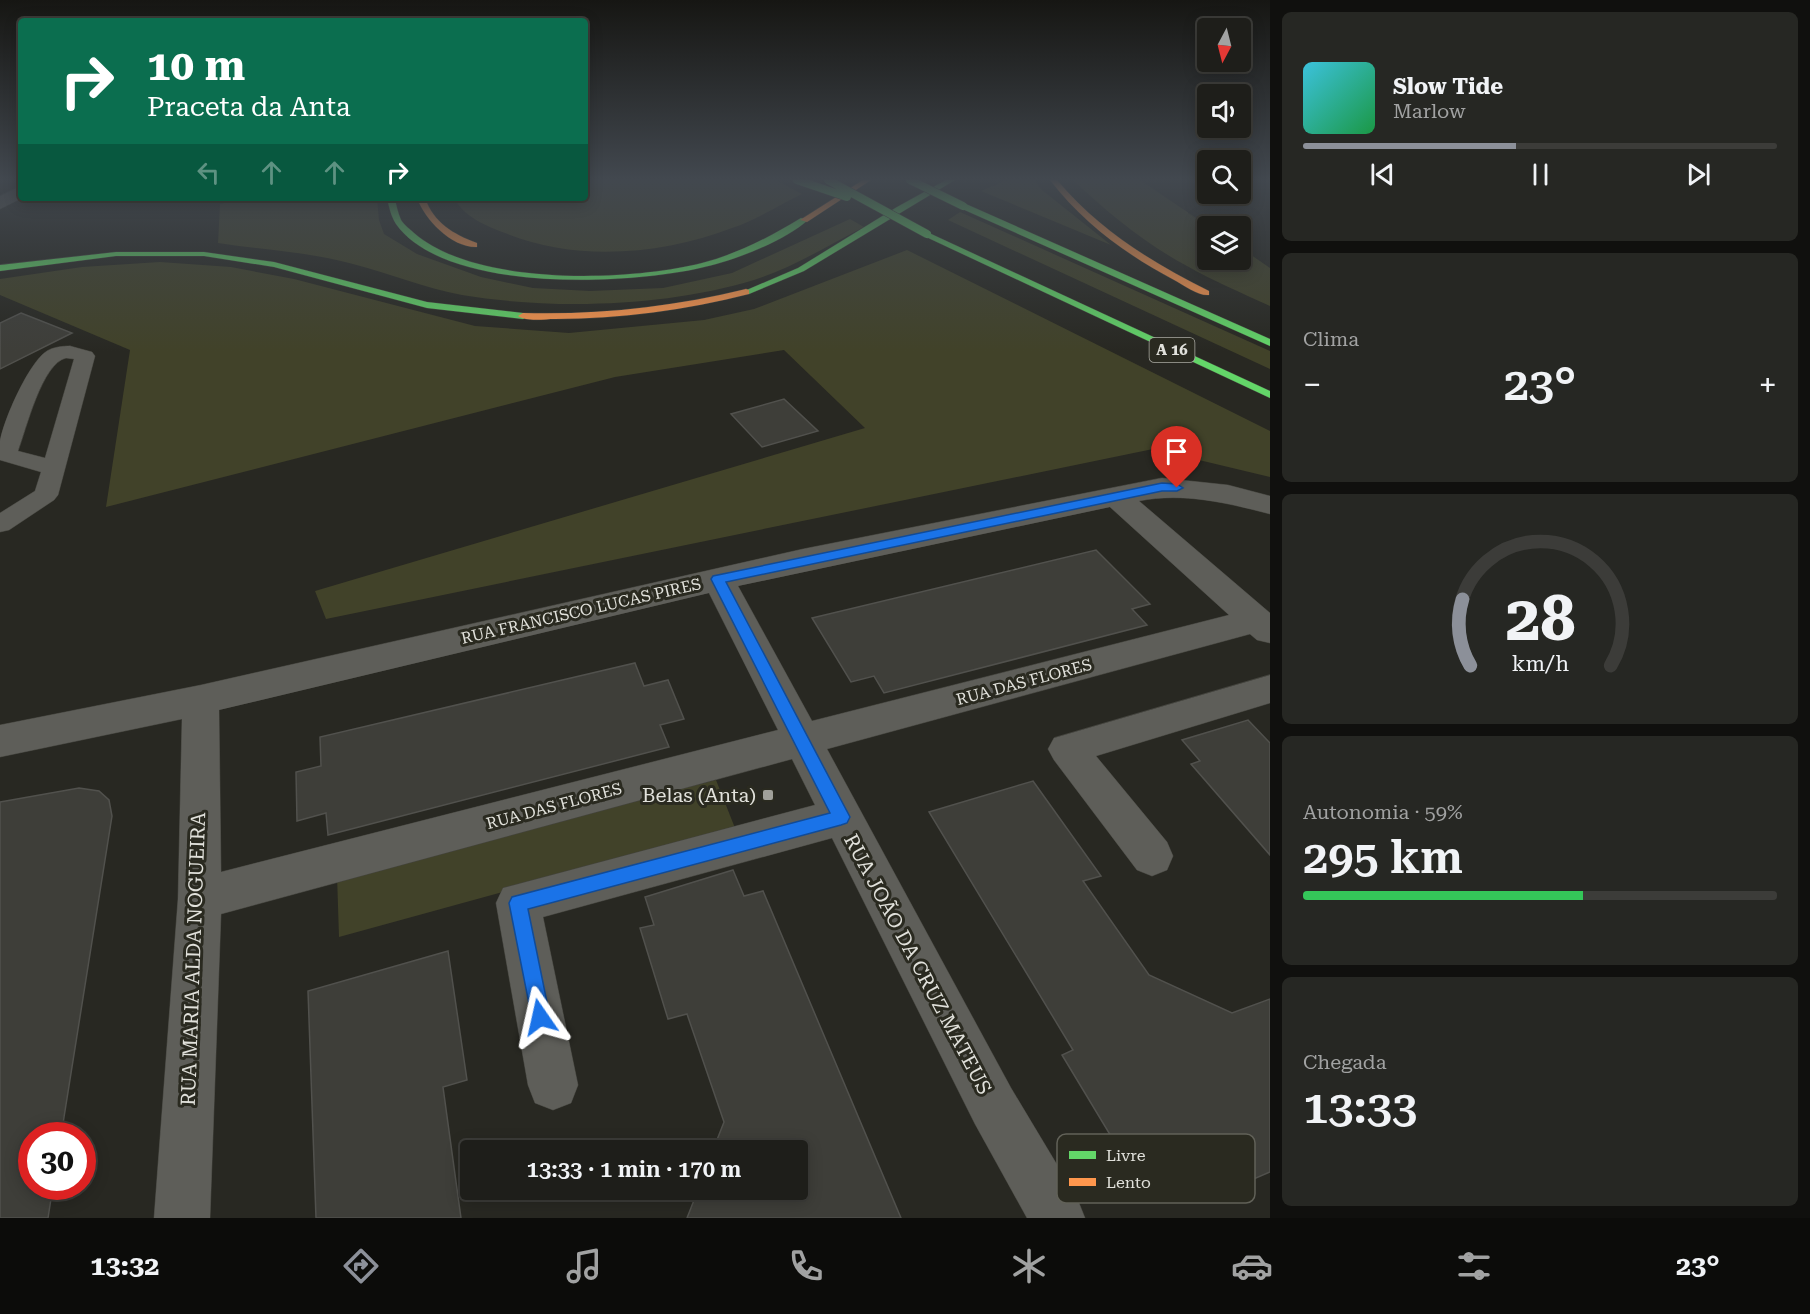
<!DOCTYPE html>
<html lang="pt">
<meta charset="utf-8">
<style>
:root{--surface:#1e1e1a;--page:#262723;--text:#f1f3f6;--muted:#a1a2a2;--line:#3c3c39;--accent:#8c9099}
body{margin:0;font-family:"Roboto Serif",serif;background:var(--page);color:var(--text);height:100vh;display:flex;flex-direction:column;font-size:22px;white-space:nowrap}
*{box-sizing:border-box;margin:0}
p{font-size:20px;color:var(--muted)}
.icon{flex:none;width:33px;height:33px;fill:none;stroke:currentColor;stroke-width:2;stroke-linecap:round;stroke-linejoin:round}
.map{position:relative;flex:1;overflow:hidden}
.drawer{display:flex;flex-direction:column;gap:12px;padding:12px;background:#10100e;width:540px}
.drawer>*{flex:none}
.banner{position:absolute;left:18px;top:18px;width:570px;height:183px;border-radius:6px;box-shadow:0 3px 15px #0003,0 0 0 2px var(--line);background:#0b6e4f;color:#fff;overflow:hidden}
.needle{width:39px;rotate:187deg}
.controls{position:absolute;left:1197px;top:18px;display:grid;gap:12px}
.controls a{display:grid;place-items:center;width:54px;height:54px;border-radius:6px;background:var(--surface);box-shadow:0 3px 15px #0003,0 0 0 2px var(--line);font-size:30px}
.speed{position:absolute;left:18px;top:1122px;display:flex;gap:12px;font-size:30px;font-weight:700;text-align:center}
.speed>*{display:grid;place-content:center;width:78px;height:78px;border-radius:50%;background:var(--surface);box-shadow:0 3px 15px #0003,0 0 0 2px var(--line);line-height:1}
.speed .limit{border:9px solid #d22;background:#fff;color:#111}
.pin{position:absolute;display:grid;place-items:center;width:51px;height:51px;color:#fff;margin:-62px -26px;border-radius:50% 50% 50% 0;rotate:-45deg;box-shadow:0 0 6px #0007}
.pin .icon{rotate:45deg}
.me{position:absolute;width:66px;margin:-33px;rotate:349deg;stroke-linejoin:round;filter:drop-shadow(0 0 4px #0008)}
.turn{display:flex;align-items:center;gap:21px;height:126px;padding:0 30px;font-size:27px}
.turn .icon{width:78px;height:78px;stroke-width:2.5}
.turn b{display:block;font-size:42px;line-height:51px}
.lanes{display:flex;align-items:center;height:57px;padding:0 30px;background:#0003;justify-content:center;gap:30px;direction:ltr}
.lanes .off{opacity:.35}
.big{font-size:45px;font-weight:600;line-height:1.1}
.drawer .tile{flex:1;display:flex;flex-direction:column;justify-content:center;gap:9px;min-width:0;padding:0 21px;border-radius:9px;background:var(--page)}
.drawer .dial{align-items:center;gap:0}
.dial svg{height:156px;overflow:visible;fill:none;stroke:var(--line);stroke-width:7;stroke-linecap:round;text-anchor:middle}
.dial text{fill:var(--text);stroke:none}
.song{display:flex;align-items:center;gap:18px}
.cover{width:72px;height:72px;border-radius:9px;background:linear-gradient(135deg,hsl(190 70% 55%),hsl(140 70% 35%))}
.played{height:6px;border-radius:3px;background:linear-gradient(90deg,var(--accent) 45%,var(--line) 45%)}
.keys{display:flex;justify-content:space-around;direction:ltr}
.heat{display:flex;justify-content:space-between;align-items:center;font-size:33px;direction:ltr}
.charge{height:9px;border-radius:4px;background:linear-gradient(90deg,#34c759 59%,var(--line) 0)}
.trip{position:absolute;left:460px;top:1140px;width:348px;height:60px;border-radius:6px;background:var(--surface);box-shadow:0 3px 15px #0003,0 0 0 2px var(--line);font-weight:600;line-height:60px;text-align:center}
.tab-bar{display:flex;height:96px;justify-content:space-around;align-items:center;background:#0c0c0a;color:var(--muted)}
.tab-bar .icon{width:42px;height:42px}
.tab-bar .current{color:var(--accent)}
.tab-bar b{font-size:27px;color:var(--text)}
main{display:flex;flex:1;min-height:0}
.map>svg:first-child{display:block}
</style>
<main>
<div class="map">
<svg width="1270" height="1218" viewBox="0 0 1270 1218">
<rect width="100%" height="100%" fill="#282822"/>
<path fill="#414229" d="M585 180H776L802 194C779 205 756 220 732 228 662 255 575 262 505 233 486 226 464 217 454 198H585Z
M1007 180H1034L1042 190 1111 245 981 191Z
M1073 180H1140L1208 226V260H1240L1241 248 1270 268V306C1242 293 1213 281 1187 266 1144 243 1108 213 1073 180Z
M247 198H377L379 220 384 234 417 254 481 277 533 288 590 291 663 288 732 273 850 219 864 227C829 245 792 268 754 280 665 307 553 310 462 295 424 288 389 273 353 264 310 252 262 250 218 243L220 204Z
M960 212 1270 351V369L948 220Z
M907 250 1270 431V477L1153 449 326 619 315 591 865 428 784 350 615 377 106 507 130 350 0 295V279L82 267 160 262 231 267 294 279 475 326 569 333 704 320 754 309Z
M716 780 735 828 339 937 337 875Z"/>
<path fill="#3e3e39" stroke="#51514d" stroke-width="1.5" d="M21 313 72 333 0 369V323Z
M784 399 818 431 762 447 731 414Z
M1096 550 1150 604 1132 609 1147 625 884 693 874 676 851 682 812 618Z
M635 663 644 686 668 680 684 719 660 725 669 747 328 835 326 813 297 821 296 772 321 766 320 737Z
M1248 720 1270 743V855L1191 764 1200 761 1182 740Z
M1033 781 1101 876 1083 881 1149 975 1232 1013 1270 999V1172L1219 1194 1112 1138 1062 1055 1073 1050 929 812Z
M79 788 99 791 109 800 112 816 61 1136H32V1186H53L48 1218H0V802Z
M733 870 744 896 763 891 901 1218H687L698 1190H798V1150H713L724 1122 687 1014 668 1019 640 928 654 925 645 897Z
M448 951 467 1080 443 1087 461 1218H316L308 991Z"/>
<g fill="none" stroke-linecap="round" stroke-linejoin="round">
<defs>
<path id="lane" d="M70 346 92 352 95 356 58 495 54 500 9 530 0 532V513L35 491 41 472 0 460C0 454 0 448 0 442 3 421 29 362 47 351 53 347 63 346 70 346ZM66 358 74 359 45 458 18 451C26 430 42 363 66 358Z"/>
<path id="street" d="M21 186 22 198 0 209V196Z
M1162 478 1228 485 1270 496V514C1228 503 1183 492 1139 501L1270 613V643L1257 640 1250 634 827 749 1011 1088 1077 1198 1085 1218H1027L975 1124 832 838 543 917 578 1085 571 1103 553 1110 535 1103 528 1085 496 903 503 888 815 805 792 759 221 914 210 1218H154L178 899 182 719 0 757V725L201 685 803 549ZM1110 507 1229 615 812 721 738 586ZM709 593 778 730 221 872 219 710Z
M1270 675V703L1096 756 1167 842 1173 856 1167 870 1152 876 1137 870 1054 760 1048 749 1054 738Z"/>
<path id="fast" d="M946 180H955L804 271 749 294 742 292 798 268 897 207Z
M387 198H395C396 205 398 213 401 220 404 225 410 229 414 233 475 286 626 282 702 263 737 254 770 237 801 218L808 220C783 242 733 261 700 268 626 285 445 293 396 224 391 216 389 207 387 198Z
M960 204H966L1270 339V346L960 208Z
M927 232 1270 391V398L924 236V232Z
M116 252H204L274 262 427 302 523 313 528 316 523 319 427 308 274 267 204 256H116L0 271V265Z"/>
<path id="slow" d="M863 180H871L807 222 800 220Z
M1050 180H1057C1099 230 1151 262 1209 291V295C1198 296 1185 286 1176 281 1127 255 1084 224 1050 180Z
M417 198H425C434 223 453 234 477 243V247C452 248 425 220 417 198Z
M746 289 749 290V294C685 310 621 319 555 319 544 319 527 322 518 316L523 313C599 315 672 307 746 289Z"/>
</defs>
<use href="#lane" stroke="#43433d" stroke-width="1"/>
<use href="#street" stroke="#43433d" stroke-width="1"/>
<use href="#fast" stroke="#43433d" stroke-width="1"/>
<use href="#slow" stroke="#43433d" stroke-width="1"/>
<use href="#lane" fill="#5e5e59" fill-rule="evenodd"/>
<use href="#street" fill="#5e5e59" fill-rule="evenodd"/>
<use href="#fast" fill="#63d668" fill-rule="evenodd"/>
<use href="#slow" fill="#ff974d" fill-rule="evenodd"/>
<defs>
<path id="fast-bridge" d="M797 180 847 197
M828 180 927 234
M910 180 963 206"/>
</defs>
<use href="#fast-bridge" stroke="#43433d" stroke-width="9" stroke-linecap="butt"/>
<use href="#fast-bridge" stroke="#63d668" stroke-width="8"/>
</g>
<linearGradient id="sky" x2="0" y2="1"><stop stop-color="#161613"/><stop offset="0.51" stop-color="#42484f"/><stop offset="1" stop-color="#42484f" stop-opacity="0"/></linearGradient>
<rect width="1270" height="351" fill="url(#sky)"/>
<path fill="#1a73e8" stroke="#114b97" stroke-width="1.5" d="M1162 483 1177 484 1183 488 1177 491H1162L726 582 850 817 847 823 841 825 528 909 550 1017 547 1024 540 1027 533 1024 509 903 512 897 830 813 711 579 713 576Z"/>
<rect fill="#a0a09a" stroke="#2a2a20" stroke-width="2" x="762" y="789" width="12" height="12" rx="3"/>
<g text-anchor="middle" dominant-baseline="central" stroke-width="6" stroke-linejoin="round" paint-order="stroke">
<rect fill="#2a2a20" stroke="#aaaaa3" stroke-width="1.5" x="1149.5" y="338" width="45" height="24" rx="4.5"/>
<g font-size="15" font-weight="bold" fill="#e1e1db">
<text x="1172" y="350">A 16</text>
</g>
<g font-size="16" fill="#e1e1db" stroke="#2a2a20">
<text transform="translate(581 611) rotate(-13)">RUA FRANCISCO LUCAS PIRES</text>
<text transform="translate(1024 682) rotate(-15)">RUA DAS FLORES</text>
<text transform="translate(554 806) rotate(-15)">RUA DAS FLORES</text>
</g>
<g font-size="20" fill="#e1e1db" stroke="#2a2a20" text-anchor="end">
<text x="756" y="795">Belas (Anta)</text>
</g>
<g font-size="20" fill="#e1e1db" stroke="#2a2a20">
<text transform="translate(193 959) rotate(-88)">RUA MARIA ALDA NOGUEIRA</text>
<text transform="translate(918 964) rotate(62)">RUA JOÃO DA CRUZ MATEUS</text>
</g>
</g>
<rect x="1057" y="1134" width="198" height="69" rx="9" fill="#2a2a20" stroke="#616158" stroke-width="1.5"/>
<rect x="1069" y="1151" width="27" height="8" fill="#63d668"/>
<rect x="1069" y="1178" width="27" height="8" fill="#ff974d"/>
<g font-size="16" fill="#e1e1db">
<text x="1106" y="1161">Livre</text>
<text x="1106" y="1188">Lento</text>
</g>
</svg>
<div class="controls">
<a><svg class="needle" viewBox="-14 -14 28 28"><path d="M0-13l5 13h-10z" fill="#e53935"/><path d="M0 13l5-13h-10z" fill="#a1a2a2"/></svg></a>
<a><svg class="icon" aria-label="sound" viewBox="0 0 24 24"><path d="M4 9h4l5-4v14l-5-4H4zM17 9q2 3 0 6"/></svg></a>
<a><svg class="icon" aria-label="search" viewBox="0 0 24 24"><circle cx="10" cy="10" r="6"/><path d="M15 15l6 6"/></svg></a>
<a><svg class="icon" aria-label="layers" viewBox="0 0 24 24"><path d="M12 4l9 5-9 5-9-5zM3 14l9 5 9-5"/></svg></a>
</div>
<div class="speed"><div class="limit">30</div></div>
<div class="pin" style="left:1177px;top:488px;background:#d93025"><svg class="icon" aria-label="arrive" viewBox="0 0 24 24"><path d="M6 21V4h12l-3 4 3 4H6"/></svg></div>
<svg class="me" style="left:540px;top:1017px" viewBox="-20 -20 40 40"><path d="M0-17L14 15 0 8-14 15z" fill="#1a73e8" stroke="#fff" stroke-width="4"/></svg>
<div class="trip">13:33 · 1 min · 170 m</div>
<div class="banner">
<div class="turn"><svg class="icon" aria-label="right" viewBox="0 0 24 24"><path d="M7 20v-9h11M14 6l5 5-5 5"/></svg><div><b>10 m</b>Praceta da Anta</div></div>
<div class="lanes"><svg class="icon off" aria-label="left" viewBox="0 0 24 24"><path d="M17 20v-9H6M10 6l-5 5 5 5"/></svg><svg class="icon off" aria-label="ahead" viewBox="0 0 24 24"><path d="M12 20V5M6 11l6-6 6 6"/></svg><svg class="icon off" aria-label="ahead" viewBox="0 0 24 24"><path d="M12 20V5M6 11l6-6 6 6"/></svg><svg class="icon" aria-label="right" viewBox="0 0 24 24"><path d="M7 20v-9h11M14 6l5 5-5 5"/></svg></div>
</div>
</div>
<section class="drawer">
<div class="tile">
<div class="song"><i class="cover"></i><div><b>Slow Tide</b><p>Marlow</p></div></div>
<div class="played"></div>
<div class="keys"><svg class="icon" aria-label="previous" viewBox="0 0 24 24"><path d="M18 5L8 12l10 7zM5 5v14"/></svg><svg class="icon" aria-label="pause" viewBox="0 0 24 24"><path d="M8 5v14M16 5v14"/></svg><svg class="icon" aria-label="next" viewBox="0 0 24 24"><path d="M6 5l10 7-10 7zM19 5v14"/></svg></div>
</div>
<div class="tile"><p>Clima</p>
<div class="heat"><a>−</a><b class="big">23°</b><a>+</a></div>
</div>
<div class="tile dial"><svg viewBox="0 0 100 80">
<path d="M14 69A42 42 0 1 1 86 69"/>
<path d="M14 69A42 42 0 0 1 10 35" stroke="#8c9099"/>
<text x="50" y="56" font-size="32" font-weight="700">28</text>
<text x="50" y="72" font-size="11">km/h</text>
</svg></div>
<div class="tile"><p>Autonomia · 59%</p><b class="big">295 km</b><div class="charge"></div></div>
<div class="tile"><p>Chegada</p><b class="big">13:33</b></div>
</section>
</main>
<nav class="tab-bar">
<b>13:32</b>
<svg class="icon current" aria-label="directions" viewBox="0 0 24 24"><path d="M12 3l9 9-9 9-9-9zM9 14v-3h6M13 9l2 2-2 2"/></svg>
<svg class="icon" aria-label="music" viewBox="0 0 24 24"><path d="M9 18V5l10-2v13"/><circle cx="6" cy="18" r="3"/><circle cx="16" cy="16" r="3"/></svg>
<svg class="icon" aria-label="phone" viewBox="0 0 24 24"><path d="M5 4h4l2 5-3 2q2 4 5 5l2-3 5 2v4C11 20 4 13 5 4z"/></svg>
<svg class="icon" aria-label="climate" viewBox="0 0 24 24"><path d="M12 3v18M4 7l16 10M4 17L20 7"/></svg>
<svg class="icon" aria-label="car" viewBox="0 0 24 24"><path d="M5 17H2v-5l4-1 3-4h7l3 4 3 1v5h-3M9 17h6M6 11h13"/><circle cx="7" cy="17" r="2"/><circle cx="17" cy="17" r="2"/></svg>
<svg class="icon" aria-label="filters" viewBox="0 0 24 24"><path d="M4 7h16M4 17h16"/><circle cx="9" cy="7" r="2"/><circle cx="15" cy="17" r="2"/></svg>
<b>23°</b>
</nav>
